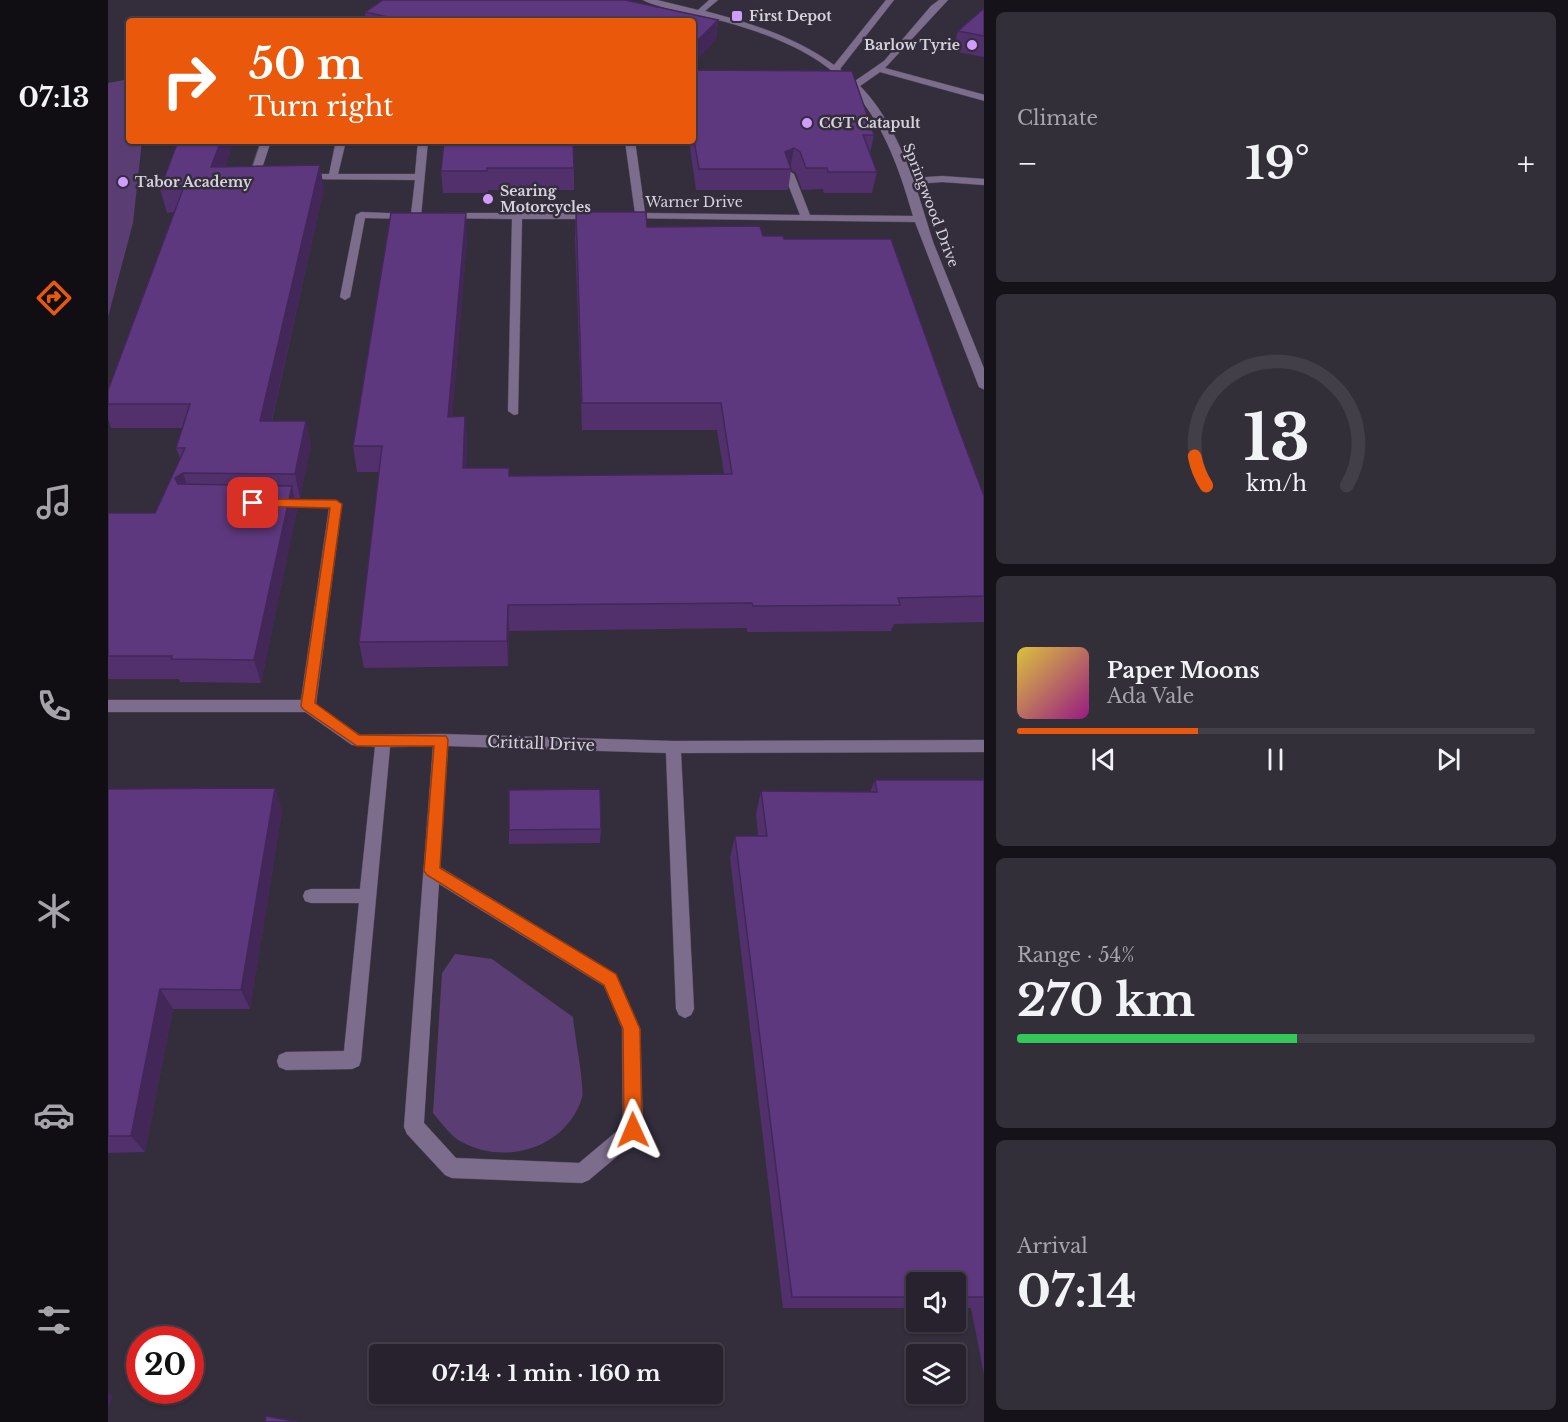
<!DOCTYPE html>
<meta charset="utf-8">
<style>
:root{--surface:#27222d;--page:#332f39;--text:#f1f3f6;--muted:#a4a4aa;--line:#433f49;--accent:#ea580c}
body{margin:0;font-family:"Libre Baskerville",serif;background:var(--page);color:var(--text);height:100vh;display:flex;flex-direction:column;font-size:22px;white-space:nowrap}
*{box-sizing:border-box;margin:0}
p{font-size:20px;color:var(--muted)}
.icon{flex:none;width:33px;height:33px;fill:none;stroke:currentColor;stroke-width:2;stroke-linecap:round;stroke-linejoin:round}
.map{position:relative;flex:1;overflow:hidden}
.drawer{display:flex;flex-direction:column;gap:12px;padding:12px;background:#151319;width:584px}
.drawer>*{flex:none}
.banner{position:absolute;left:18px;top:18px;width:570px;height:126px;border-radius:6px;box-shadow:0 2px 4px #0004,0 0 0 2px var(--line);background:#ea580c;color:#fff;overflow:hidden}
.fabs{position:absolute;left:798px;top:1272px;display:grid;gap:12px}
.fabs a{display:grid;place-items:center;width:60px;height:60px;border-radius:6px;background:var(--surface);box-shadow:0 2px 4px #0004,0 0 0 2px var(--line);font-size:30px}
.speed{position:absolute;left:18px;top:1326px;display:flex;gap:12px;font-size:30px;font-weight:700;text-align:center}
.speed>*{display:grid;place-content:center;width:78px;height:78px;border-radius:50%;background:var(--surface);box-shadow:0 2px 4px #0004,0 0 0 2px var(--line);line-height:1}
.speed .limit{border:9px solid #d22;background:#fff;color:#111}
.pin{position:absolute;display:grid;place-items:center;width:51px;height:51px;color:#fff;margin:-26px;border-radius:12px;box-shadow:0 3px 9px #0006}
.me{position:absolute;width:66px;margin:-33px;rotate:359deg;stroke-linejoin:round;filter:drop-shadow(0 0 4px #0008)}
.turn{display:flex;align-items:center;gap:21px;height:126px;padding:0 24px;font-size:27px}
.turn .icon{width:78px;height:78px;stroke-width:2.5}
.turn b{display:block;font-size:42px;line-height:51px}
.big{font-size:45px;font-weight:700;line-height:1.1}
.drawer .card{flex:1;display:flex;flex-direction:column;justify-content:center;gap:9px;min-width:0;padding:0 21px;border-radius:9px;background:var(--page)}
.drawer .dial{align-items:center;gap:0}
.dial svg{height:156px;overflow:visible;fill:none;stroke:var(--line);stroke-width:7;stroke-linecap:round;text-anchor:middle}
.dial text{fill:var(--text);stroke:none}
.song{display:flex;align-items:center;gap:18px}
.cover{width:72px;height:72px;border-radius:9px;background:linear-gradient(135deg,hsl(50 70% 55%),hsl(310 70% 35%))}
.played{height:6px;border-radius:3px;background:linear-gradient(90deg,var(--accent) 35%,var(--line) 35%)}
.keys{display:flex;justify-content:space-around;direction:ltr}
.heat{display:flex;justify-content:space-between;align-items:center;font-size:33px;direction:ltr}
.charge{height:9px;border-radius:4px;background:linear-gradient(90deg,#34c759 54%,var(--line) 0)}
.trip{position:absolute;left:261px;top:1344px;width:354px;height:60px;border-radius:6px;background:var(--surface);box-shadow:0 2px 4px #0004,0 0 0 2px var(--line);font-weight:700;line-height:60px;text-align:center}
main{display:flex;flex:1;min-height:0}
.tabs{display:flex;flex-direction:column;width:108px;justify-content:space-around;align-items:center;background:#100e12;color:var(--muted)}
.tabs .icon{width:42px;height:42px}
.tabs .selected{color:var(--accent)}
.tabs b{font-size:27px;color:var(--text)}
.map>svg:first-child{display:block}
</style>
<main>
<nav class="tabs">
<b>07:13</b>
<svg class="icon selected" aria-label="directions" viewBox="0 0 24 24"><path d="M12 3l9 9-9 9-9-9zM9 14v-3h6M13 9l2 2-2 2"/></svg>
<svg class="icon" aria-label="music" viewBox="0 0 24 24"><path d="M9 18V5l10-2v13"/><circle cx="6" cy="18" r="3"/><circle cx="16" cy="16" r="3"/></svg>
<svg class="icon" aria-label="phone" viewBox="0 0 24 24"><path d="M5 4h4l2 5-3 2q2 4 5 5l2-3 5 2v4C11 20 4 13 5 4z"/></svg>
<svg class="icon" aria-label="climate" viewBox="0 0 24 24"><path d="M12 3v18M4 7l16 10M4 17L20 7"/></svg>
<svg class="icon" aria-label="car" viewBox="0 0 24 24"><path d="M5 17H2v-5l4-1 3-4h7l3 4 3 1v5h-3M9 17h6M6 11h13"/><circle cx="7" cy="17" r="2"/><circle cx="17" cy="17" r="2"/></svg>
<svg class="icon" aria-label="filters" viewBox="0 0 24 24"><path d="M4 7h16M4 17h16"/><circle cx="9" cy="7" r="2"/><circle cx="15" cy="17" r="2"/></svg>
</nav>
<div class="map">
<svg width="877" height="1422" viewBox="0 0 877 1422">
<rect width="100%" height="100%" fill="#342d3c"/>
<path fill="#5a3e73" d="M21 79V141H34L25 223 0 317V83Z
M347 954 384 959 465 1017C466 1032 477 1087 474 1098 458 1148 398 1166 354 1142 343 1137 333 1122 325 1113L334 973Z"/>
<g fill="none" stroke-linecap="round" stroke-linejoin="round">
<defs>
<path id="minor" d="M535 0H549L590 10 601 0H610L597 11C642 23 688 37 726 65L778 0H786L732 69 747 81 776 61 823 6 831 0H840L777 68 877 95V101L772 72 752 86C777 111 792 145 805 178L834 176 877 179V185L834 182 807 184 825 242 877 371V390L871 387 807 222 516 218V214L527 213 517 141H527L537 213 692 215 676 174 681 171 686 174 702 215 805 216C773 102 735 55 618 22 600 17 548 8 535 0Z
M153 141H163L152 174 158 177 146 180 141 177Z
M228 141H238L230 174H307L310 141H320L313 216 308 219 257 218 242 297 237 300 232 297 248 215 253 212 303 214 307 180 192 179V175L195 174H221Z
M337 213H487L492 216 487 219H414L410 414 406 415 400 411 404 219 333 218V214Z
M168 500H228L234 504 208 704 252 735 333 734 565 741 877 740V752L573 753 586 1009 583 1015 577 1018 571 1015 568 1009 558 753 340 746 332 867 508 974 532 1028 535 1130 532 1137 481 1180 474 1183 344 1178 337 1175 299 1134 296 1127 325 746 282 747 253 1060 251 1066 244 1069 178 1070 171 1067 169 1061 171 1055 178 1052 236 1051 251 903H203L197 901 195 896 197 891 203 889H252L267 747 244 745 197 712H0V700H193L221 508 163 507 162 504 163 501ZM331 884 496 986 514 1028 515 1126 471 1163 348 1158 316 1123Z"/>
</defs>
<use href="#minor" stroke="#514b59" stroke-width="1"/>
<use href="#minor" fill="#7d6d8d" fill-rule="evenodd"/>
</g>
<path fill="#51306c" d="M275 0H517L610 20 608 40 585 63V21H258L257 12Z
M876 8V57L844 51 850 31Z
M585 70 766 135 762 153 769 172 764 193H716L715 189 694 190 688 173 683 170 680 190H588L581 141H585Z
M70 141H126L117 167 216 188 164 421H198L203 445 192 498H187L189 510 153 683 72 682 71 679H0V513H47L72 459 68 448 74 428H3L0 419V390L66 212 59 213 52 189Z
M336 141 466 168V190H380V193H335L333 171Z
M468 212 539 227 676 239 846 416 876 496V622L786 624 783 631 639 632V628L401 631 400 666 256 668 251 642 271 472H249L245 446 359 239 344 417 357 416 359 443 358 468 401 476 616 474 609 430H474L467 238Z
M767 780H876V1375L863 1308H848V1282H808V1308H675L622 858 627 836H650L648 814 653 791 762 792Z
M167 788 174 811 142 1009H65L37 1152 0 1153V789Z
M493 829 492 843 401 844V830Z"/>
<path fill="#422758" d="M610 20 608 40 585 63V45Z
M113 141H126L109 190 103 167Z
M686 148 682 169 677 152Z
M212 165 216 188 158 445 152 421Z
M358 213 359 239 342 443 340 417Z
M357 416 359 443 357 495 355 468Z
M198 421 203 445 192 498 187 474Z
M75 473 83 497 75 502 67 478Z
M184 486 189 510 153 683 146 660Z
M400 605 401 631 400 666 399 641Z
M167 788 174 811 142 1009 133 990Z
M52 989 65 1009 37 1152 23 1136Z
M0 1392 5 1395 0 1411Z"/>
<path fill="#5e387e" stroke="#422758" stroke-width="1.5" d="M275 0H517L610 20 585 45V21H298L257 12Z
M876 8V36L850 31Z
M585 70 744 71 766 135H755L769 172H720L719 168H698L692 152 686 148 677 152 683 169H591L585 134Z
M70 141H113L103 167 212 165 152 421H198L187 474 75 473 67 478 70 484 184 486 146 660 63 659 64 656H0V513H47L77 448H68L82 404H0V390L75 189H52Z
M336 141H465L466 168H379V171H333Z
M468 212H538L539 227 652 226 655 236H675L676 239H783L846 416 876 496V596L790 598 792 605 645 606 644 603 400 605 399 641 251 642 274 446H245L283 213H358L340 417 357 416 355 468H401V476L624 474 613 403H474Z
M767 780H876V1297H848V1282H808V1297H684L627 836H659L653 791 769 792Z
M167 788 133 990 52 989 23 1136H0V789Z
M492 789 493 829 401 830V790Z
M158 1416 190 1422H157Z"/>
<path fill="#ea580c" stroke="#983908" stroke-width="1.5" d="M145 499 228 500 234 504 207 703 251 735 338 736 340 740 332 868 508 974 532 1029 534 1130 531 1136 525 1138 519 1136 516 1130 515 1029 496 985 319 875 316 871 326 746H249L195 709 193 706 222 508 141 506 139 503Z"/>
<g fill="#d09dff" stroke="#342d3c" stroke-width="2">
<rect x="623" y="10" width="12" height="12" rx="3"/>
<circle cx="864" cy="45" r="6"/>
<circle cx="699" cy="123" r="6"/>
<circle cx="15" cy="182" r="6"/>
<circle cx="380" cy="199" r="6"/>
</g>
<g text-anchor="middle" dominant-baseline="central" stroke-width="5" stroke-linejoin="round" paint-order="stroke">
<g font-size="14" font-weight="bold" fill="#d6d2db" stroke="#342d3c" text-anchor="start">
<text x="641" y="16">First Depot</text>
<text x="852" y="45" text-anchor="end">Barlow Tyrie</text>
<text x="711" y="123">CGT Catapult</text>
<text x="27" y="182">Tabor Academy</text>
<text x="392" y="191">Searing<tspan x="392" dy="16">Motorcycles</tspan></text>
</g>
<g font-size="14" fill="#d6d2db" stroke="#342d3c">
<text x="586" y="202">Warner Drive</text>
<text transform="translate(823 205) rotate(69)">Springwood Drive</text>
</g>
<g font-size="16" fill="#d6d2db" stroke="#342d3c">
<text transform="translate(433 743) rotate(2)">Crittall Drive</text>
</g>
</g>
</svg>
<div class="fabs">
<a><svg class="icon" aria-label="sound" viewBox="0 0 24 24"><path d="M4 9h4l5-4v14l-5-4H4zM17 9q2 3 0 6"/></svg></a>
<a><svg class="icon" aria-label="layers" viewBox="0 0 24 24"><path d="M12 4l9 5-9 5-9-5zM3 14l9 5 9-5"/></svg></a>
</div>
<div class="speed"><div class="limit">20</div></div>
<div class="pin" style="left:145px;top:503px;background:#d93025"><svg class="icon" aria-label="arrive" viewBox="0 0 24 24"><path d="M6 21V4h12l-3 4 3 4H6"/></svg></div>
<svg class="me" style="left:525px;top:1130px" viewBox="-20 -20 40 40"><path d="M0-17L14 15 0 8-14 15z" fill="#ea580c" stroke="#fff" stroke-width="4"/></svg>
<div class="trip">07:14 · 1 min · 160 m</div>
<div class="banner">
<div class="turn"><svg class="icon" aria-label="right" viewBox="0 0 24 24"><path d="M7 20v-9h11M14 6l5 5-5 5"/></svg><div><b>50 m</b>Turn right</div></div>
</div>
</div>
<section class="drawer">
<div class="card"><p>Climate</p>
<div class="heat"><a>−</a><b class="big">19°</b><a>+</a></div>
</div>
<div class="card dial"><svg viewBox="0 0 100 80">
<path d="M14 69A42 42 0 1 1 86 69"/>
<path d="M14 69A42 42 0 0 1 8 54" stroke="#ea580c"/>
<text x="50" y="56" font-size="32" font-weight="700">13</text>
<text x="50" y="72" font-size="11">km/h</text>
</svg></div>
<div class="card">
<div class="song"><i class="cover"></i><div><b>Paper Moons</b><p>Ada Vale</p></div></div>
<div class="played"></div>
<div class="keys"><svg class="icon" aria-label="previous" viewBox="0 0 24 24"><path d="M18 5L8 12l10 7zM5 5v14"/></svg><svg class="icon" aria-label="pause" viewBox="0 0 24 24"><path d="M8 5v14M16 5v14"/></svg><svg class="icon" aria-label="next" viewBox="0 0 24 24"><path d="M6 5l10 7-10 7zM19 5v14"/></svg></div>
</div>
<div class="card"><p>Range · 54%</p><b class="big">270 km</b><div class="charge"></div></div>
<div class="card"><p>Arrival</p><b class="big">07:14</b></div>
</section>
</main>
